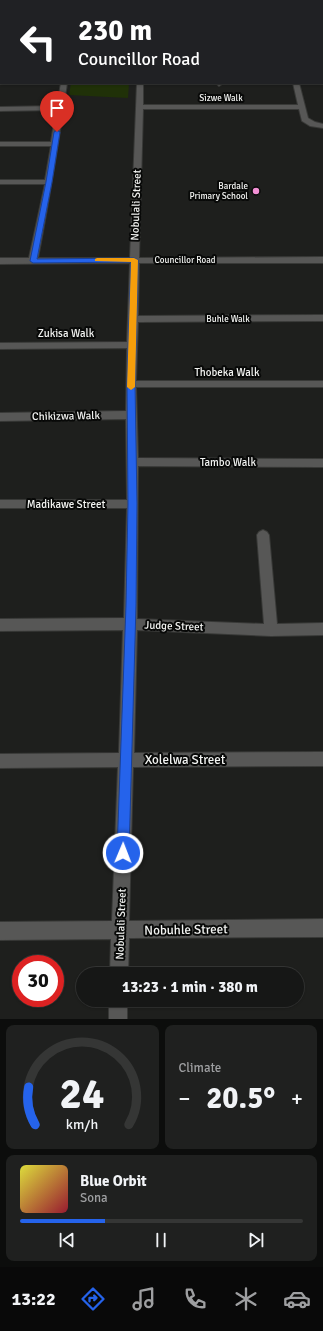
<!DOCTYPE html>
<meta charset="utf-8">
<style>
:root{--surface:#161716;--page:#1f201f;--text:#f1f3f6;--muted:#9e9fa1;--line:#353635;--accent:#2563eb}
body{margin:0;font-family:Signika,sans-serif;background:var(--page);color:var(--text);height:100vh;display:flex;flex-direction:column;font-size:15px;white-space:nowrap}
*{box-sizing:border-box;margin:0}
p{font-size:13px;color:var(--muted)}
.icon{flex:none;width:22px;height:22px;fill:none;stroke:currentColor;stroke-width:2;stroke-linecap:round;stroke-linejoin:round}
.map{position:relative;height:1019px;overflow:hidden}
.side{display:flex;flex-direction:column;gap:6px;padding:6px;background:#0c0d0c;flex:1}
.side>*{flex:none}
.guide{position:absolute;left:0px;top:0px;width:323px;height:84px;box-shadow:0 1px 3px #0004,0 0 0 1px var(--line);background:#202124;color:#fff;overflow:hidden}
.speed{position:absolute;left:12px;top:955px;display:flex;gap:8px;font-size:20px;font-weight:700;text-align:center}
.speed>*{display:grid;place-content:center;width:52px;height:52px;border-radius:50%;background:var(--surface);box-shadow:0 1px 3px #0004,0 0 0 1px var(--line);line-height:1}
.speed .limit{border:6px solid #d22;background:#fff;color:#111}
.pin{position:absolute;display:grid;place-items:center;width:34px;height:34px;color:#fff;margin:-41px -17px;border-radius:50% 50% 50% 0;rotate:-45deg;box-shadow:0 0 4px #0007}
.pin .icon{rotate:45deg}
.me{position:absolute;width:44px;margin:-22px;rotate:1deg;stroke-linejoin:round;filter:drop-shadow(0 0 3px #0008)}
.turn{display:flex;align-items:center;gap:14px;height:84px;padding:0 12px;font-size:18px}
.turn .icon{width:52px;height:52px;stroke-width:2.5}
.turn b{display:block;font-size:28px;line-height:34px}
.big{font-size:30px;font-weight:700;line-height:1.1}
.side .card{flex:1;display:flex;flex-direction:column;justify-content:center;gap:6px;min-width:0;padding:0 14px;border-radius:8px;background:var(--page)}
.side .dial{align-items:center;gap:0}
.dial svg{height:104px;overflow:visible;fill:none;stroke:var(--line);stroke-width:7;stroke-linecap:round;text-anchor:middle}
.dial text{fill:var(--text);stroke:none}
.song{display:flex;align-items:center;gap:12px}
.cover{width:48px;height:48px;border-radius:6px;background:linear-gradient(135deg,hsl(60 70% 55%),hsl(350 70% 35%))}
.played{height:4px;border-radius:2px;background:linear-gradient(90deg,var(--accent) 30%,var(--line) 30%)}
.keys{display:flex;justify-content:space-around;direction:ltr}
.heat{display:flex;justify-content:space-between;align-items:center;font-size:22px;direction:ltr}
.side .tiles{flex:1;display:grid;gap:6px;grid-template-columns:1fr 1fr}
.card:last-child{grid-column:span 2}
.trip{position:absolute;left:76px;top:967px;width:228px;height:40px;border-radius:20px;background:var(--surface);box-shadow:0 1px 3px #0004,0 0 0 1px var(--line);font-weight:700;line-height:40px;text-align:center}
.menu{display:flex;height:64px;justify-content:space-around;align-items:center;background:#090909;color:var(--muted)}
.menu .icon{width:28px;height:28px}
.menu .on{color:var(--accent)}
.menu b{font-size:18px;color:var(--text)}
.map>svg:first-child{display:block}
</style>
<div class="map">
<svg width="323" height="1019" viewBox="0 0 323 1019">
<rect width="100%" height="100%" fill="#1e1f1d"/>
<path fill="#203108" d="M71 83H129L128 98 69 95Z"/>
<g fill="none" stroke-linecap="round" stroke-linejoin="round">
<defs>
<path id="minor" d="M138 0H144V1H138Z
M270 0H276V1H270Z
M0 16H1V20H0Z
M322 27H323V31H322Z
M322 57H323V61H322Z
M0 58H1V62H0Z
M61 83H67C59 141 49 200 38 258H130L137 83H143V105H298L293 83H299L308 118 315 122 323 124V128L310 126 302 121 299 109H143L139 258 323 257V263H139L138 316 323 315V321L138 322 136 381H323V387H136L138 458 323 459V467L138 466 137 619 264 624 257 535 259 532 263 530 267 532 269 535 277 624 323 623V635L271 636 137 630 134 753 323 752V766L133 767 129 921 323 919V937L129 938 128 974H110L111 939 0 940V922L112 921 118 767 0 768V754L119 753 123 630 0 631V619L124 618 127 508H0V500H127L126 419 0 421V413L126 411 127 348 0 349V343L127 342 130 263 0 264V258H29L45 184H0V180H45L51 146H0V142H51L56 110 0 111V107L57 106Z
M216 83H222V84L219 86Z
M109 1000H127V1019H109Z"/>
</defs>
<use href="#minor" stroke="#383937" stroke-width="2"/>
<use href="#minor" fill="#575756" fill-rule="evenodd"/>
</g>
<path fill="#2563eb" stroke="#184099" d="M57 130 60 132 52 182 37 259 134 258 138 260 135 384 137 504 136 605 129 853 128 858 123 859 119 858 117 853 126 605 128 504 127 384 131 262 33 263 30 261 46 182 54 132Z"/>
<path fill="#f59e0b" d="M97 258H134L138 260 135 387 131 390 127 387 131 262 95 261V259Z"/>
<circle fill="#f391d5" stroke="#080908" stroke-width="1.5" cx="256" cy="191" r="4"/>
<g text-anchor="middle" dominant-baseline="central" stroke-width="4" stroke-linejoin="round" paint-order="stroke">
<g font-size="9" fill="#f3f4f2" stroke="#080908">
<text x="221" y="98">Sizwe Walk</text>
<text x="185" y="260">Councillor Road</text>
<text x="228" y="319">Buhle Walk</text>
</g>
<g font-size="9" fill="#f3f4f2" stroke="#080908" text-anchor="end">
<text x="248" y="186">Bardale<tspan x="248" dy="10">Primary School</tspan></text>
</g>
<g font-size="11" fill="#f3f4f2" stroke="#080908">
<text transform="translate(136 205) rotate(-88)">Nobulali Street</text>
<text x="66" y="333">Zukisa Walk</text>
<text x="227" y="372">Thobeka Walk</text>
<text transform="translate(66 416) rotate(-1)">Chikizwa Walk</text>
<text x="228" y="462">Tambo Walk</text>
<text x="66" y="504">Madikawe Street</text>
<text transform="translate(174 626) rotate(2)">Judge Street</text>
<text transform="translate(121 924) rotate(-88)">Nobulali Street</text>
</g>
<g font-size="13" fill="#f3f4f2" stroke="#080908">
<text x="185" y="760">Xolelwa Street</text>
<text transform="translate(186 930) rotate(-1)">Nobuhle Street</text>
</g>
</g>
</svg>
<div class="speed"><div class="limit">30</div></div>
<div class="pin" style="left:57px;top:132px;background:#d93025"><svg class="icon" aria-label="arrive" viewBox="0 0 24 24"><path d="M6 21V4h12l-3 4 3 4H6"/></svg></div>
<svg class="me" style="left:123px;top:853px" viewBox="-20 -20 40 40"><circle r="17" fill="#2563eb" stroke="#fff" stroke-width="3"/><path d="M0-11L8 9 0 5-8 9z" fill="#fff"/></svg>
<div class="trip">13:23 · 1 min · 380 m</div>
<div class="guide">
<div class="turn"><svg class="icon" aria-label="left" viewBox="0 0 24 24"><path d="M17 20v-9H6M10 6l-5 5 5 5"/></svg><div><b>230 m</b>Councillor Road</div></div>
</div>
</div>
<section class="side">
<div class="tiles">
<div class="card dial"><svg viewBox="0 0 100 80">
<path d="M14 69A42 42 0 1 1 86 69"/>
<path d="M14 69A42 42 0 0 1 9 40" stroke="#2563eb"/>
<text x="50" y="56" font-size="32" font-weight="700">24</text>
<text x="50" y="72" font-size="11">km/h</text>
</svg></div>
<div class="card"><p>Climate</p>
<div class="heat"><a>−</a><b class="big">20.5°</b><a>+</a></div>
</div>
<div class="card">
<div class="song"><i class="cover"></i><div><b>Blue Orbit</b><p>Sona</p></div></div>
<div class="played"></div>
<div class="keys"><svg class="icon" aria-label="previous" viewBox="0 0 24 24"><path d="M18 5L8 12l10 7zM5 5v14"/></svg><svg class="icon" aria-label="pause" viewBox="0 0 24 24"><path d="M8 5v14M16 5v14"/></svg><svg class="icon" aria-label="next" viewBox="0 0 24 24"><path d="M6 5l10 7-10 7zM19 5v14"/></svg></div>
</div>
</div>
</section>
<nav class="menu">
<b>13:22</b>
<svg class="icon on" aria-label="directions" viewBox="0 0 24 24"><path d="M12 3l9 9-9 9-9-9zM9 14v-3h6M13 9l2 2-2 2"/></svg>
<svg class="icon" aria-label="music" viewBox="0 0 24 24"><path d="M9 18V5l10-2v13"/><circle cx="6" cy="18" r="3"/><circle cx="16" cy="16" r="3"/></svg>
<svg class="icon" aria-label="phone" viewBox="0 0 24 24"><path d="M5 4h4l2 5-3 2q2 4 5 5l2-3 5 2v4C11 20 4 13 5 4z"/></svg>
<svg class="icon" aria-label="climate" viewBox="0 0 24 24"><path d="M12 3v18M4 7l16 10M4 17L20 7"/></svg>
<svg class="icon" aria-label="car" viewBox="0 0 24 24"><path d="M5 17H2v-5l4-1 3-4h7l3 4 3 1v5h-3M9 17h6M6 11h13"/><circle cx="7" cy="17" r="2"/><circle cx="17" cy="17" r="2"/></svg>
</nav>
